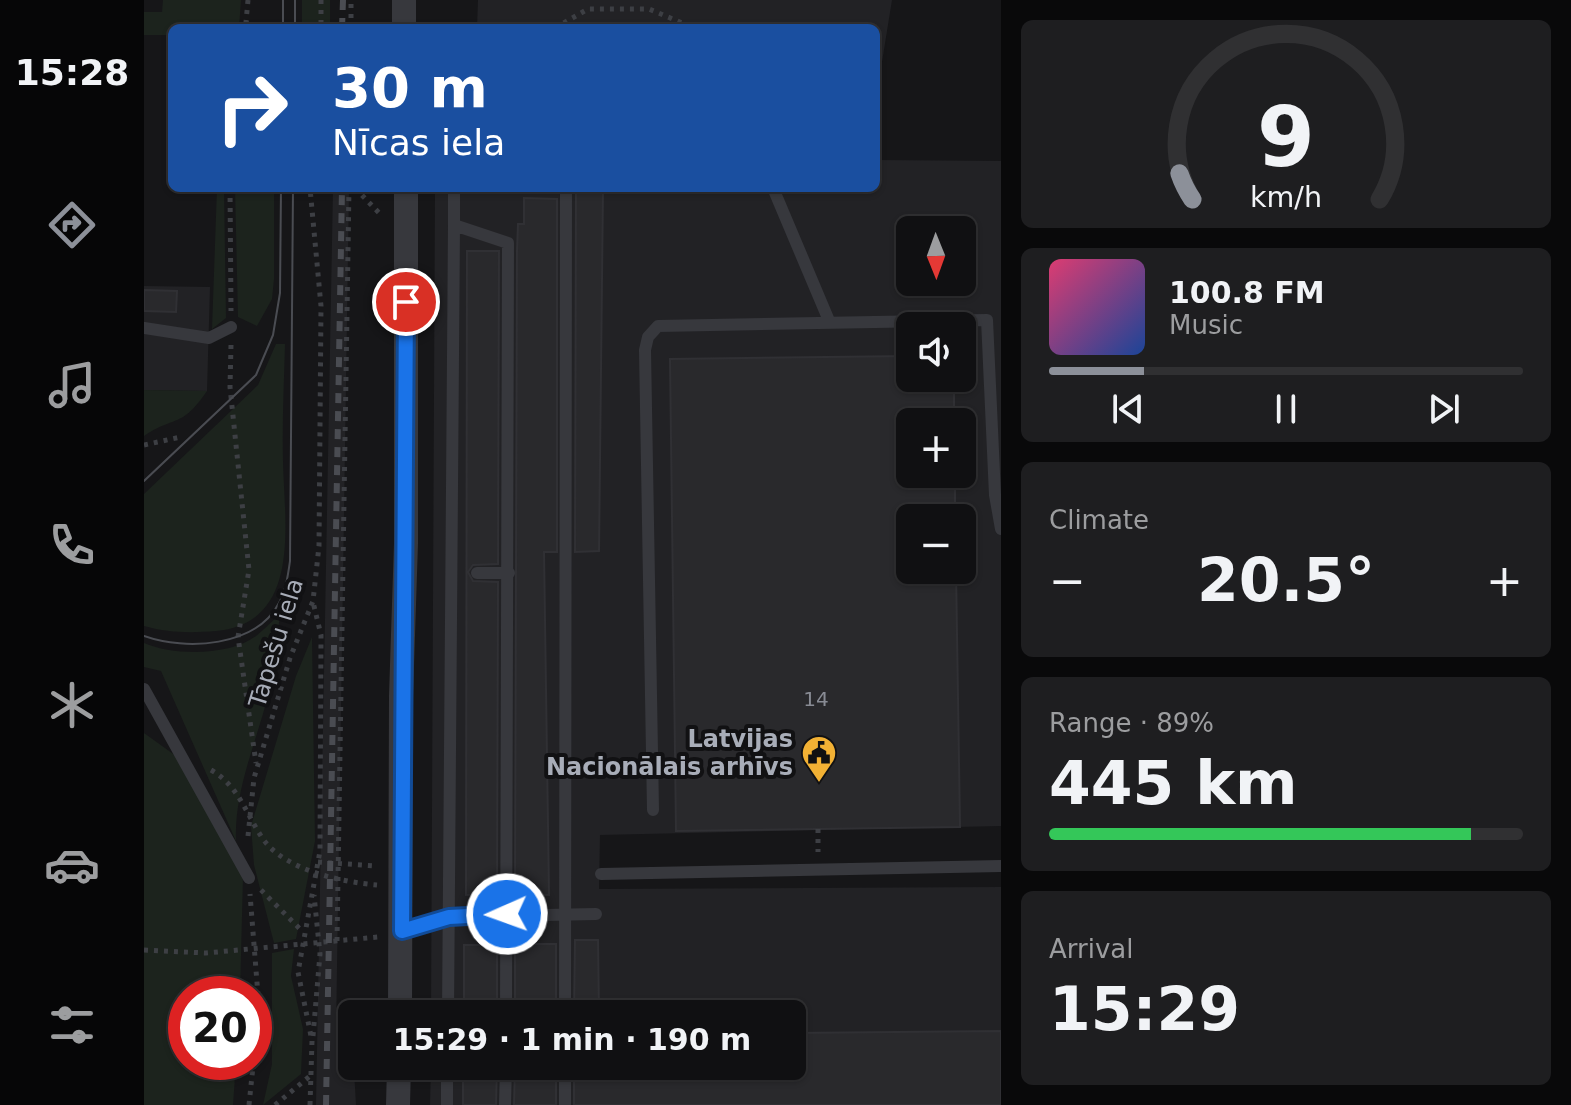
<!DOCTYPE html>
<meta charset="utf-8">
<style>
:root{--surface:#101012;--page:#1e1e20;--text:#f1f3f6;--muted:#9c9d9f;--line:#303032;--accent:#8c9099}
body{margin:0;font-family:"DejaVu Sans",sans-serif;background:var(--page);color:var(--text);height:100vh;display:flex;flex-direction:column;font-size:30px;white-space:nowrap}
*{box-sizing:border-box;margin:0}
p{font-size:26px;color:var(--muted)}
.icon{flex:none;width:44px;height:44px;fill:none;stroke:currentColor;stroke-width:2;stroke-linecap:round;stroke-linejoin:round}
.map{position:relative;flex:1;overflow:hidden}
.panel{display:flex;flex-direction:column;gap:20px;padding:20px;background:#09090a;width:570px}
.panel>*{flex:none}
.banner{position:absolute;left:24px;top:24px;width:712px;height:168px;border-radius:12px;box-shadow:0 2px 6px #0004,0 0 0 2px var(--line);background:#1a4fa0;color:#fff;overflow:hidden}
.needle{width:52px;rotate:179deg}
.tools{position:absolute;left:752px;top:216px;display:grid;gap:16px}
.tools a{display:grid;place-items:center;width:80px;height:80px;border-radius:12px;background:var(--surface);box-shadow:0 2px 6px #0004,0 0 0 2px var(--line);font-size:40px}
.speed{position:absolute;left:24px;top:976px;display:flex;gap:16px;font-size:40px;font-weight:700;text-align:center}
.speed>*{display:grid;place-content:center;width:104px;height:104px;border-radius:50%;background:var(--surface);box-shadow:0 2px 6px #0004,0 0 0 2px var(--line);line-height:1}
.speed .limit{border:12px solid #d22;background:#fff;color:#111}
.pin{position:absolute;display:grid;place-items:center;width:68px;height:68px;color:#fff;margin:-34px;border:4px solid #fff;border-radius:50%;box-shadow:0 2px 8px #0007}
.me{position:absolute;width:88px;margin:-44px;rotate:268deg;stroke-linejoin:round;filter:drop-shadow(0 0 6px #0008)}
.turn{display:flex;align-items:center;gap:28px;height:168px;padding:0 32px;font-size:36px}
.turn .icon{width:104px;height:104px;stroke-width:2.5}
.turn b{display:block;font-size:56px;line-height:68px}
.big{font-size:60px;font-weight:600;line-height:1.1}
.panel .widget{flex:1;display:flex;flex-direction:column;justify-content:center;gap:12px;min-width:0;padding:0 28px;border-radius:12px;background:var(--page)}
.panel .dial{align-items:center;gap:0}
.dial svg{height:208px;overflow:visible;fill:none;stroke:var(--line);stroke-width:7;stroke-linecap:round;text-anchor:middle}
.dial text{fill:var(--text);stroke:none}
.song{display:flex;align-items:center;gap:24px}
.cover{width:96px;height:96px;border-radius:12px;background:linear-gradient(135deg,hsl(340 70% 55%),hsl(220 70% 35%))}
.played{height:8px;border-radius:4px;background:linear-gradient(90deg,var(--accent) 20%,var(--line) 20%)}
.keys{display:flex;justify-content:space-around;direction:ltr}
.heat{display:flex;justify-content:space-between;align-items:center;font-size:44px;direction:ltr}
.charge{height:12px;border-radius:6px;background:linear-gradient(90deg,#34c759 89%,var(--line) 0)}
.trip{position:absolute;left:194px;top:1000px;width:468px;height:80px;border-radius:12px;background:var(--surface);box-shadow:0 2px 6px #0004,0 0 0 2px var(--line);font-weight:600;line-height:80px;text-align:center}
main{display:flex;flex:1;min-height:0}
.dock{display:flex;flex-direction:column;width:144px;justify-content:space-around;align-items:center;background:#060607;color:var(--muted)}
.dock .icon{width:56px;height:56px}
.dock .on{color:var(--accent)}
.dock b{font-size:36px;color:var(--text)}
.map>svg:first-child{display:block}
</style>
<main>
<nav class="dock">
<b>15:28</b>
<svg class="icon on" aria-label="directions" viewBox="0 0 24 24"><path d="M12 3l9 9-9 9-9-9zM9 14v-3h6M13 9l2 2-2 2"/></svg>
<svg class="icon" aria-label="music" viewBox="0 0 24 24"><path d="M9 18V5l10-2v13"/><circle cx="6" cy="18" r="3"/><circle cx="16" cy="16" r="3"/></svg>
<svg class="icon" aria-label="phone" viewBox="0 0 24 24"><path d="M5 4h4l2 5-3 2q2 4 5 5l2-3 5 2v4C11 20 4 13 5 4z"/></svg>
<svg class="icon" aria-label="climate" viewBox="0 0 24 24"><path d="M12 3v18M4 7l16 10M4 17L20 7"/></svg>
<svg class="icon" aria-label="car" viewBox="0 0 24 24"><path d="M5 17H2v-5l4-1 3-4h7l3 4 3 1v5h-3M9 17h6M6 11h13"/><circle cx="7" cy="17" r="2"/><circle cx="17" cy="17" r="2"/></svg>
<svg class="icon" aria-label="filters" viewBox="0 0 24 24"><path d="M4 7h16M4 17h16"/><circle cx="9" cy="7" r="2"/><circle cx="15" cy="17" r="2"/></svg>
</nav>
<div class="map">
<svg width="857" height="1105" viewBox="0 0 857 1105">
<rect width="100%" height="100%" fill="#161618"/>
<path fill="#222225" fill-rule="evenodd" d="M334 0H748L732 99V28H333Z
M732 160 857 161V826L456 835 455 889 857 887V1105H286L287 1066H648V1014H287L291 188H732ZM766 230H818V282H766ZM766 326H818V378H766ZM766 422H818V474H766ZM766 518H818V570H766Z
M189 188H205L192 1033 208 1034 212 1105H172Z
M0 286 66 287 63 391 0 390Z"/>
<path fill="#1c231d" d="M19 0H97L95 28H28V35H0V12H18Z
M158 0H186V28H158Z
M73 188H80L82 318 68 329Z
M91 188H130V279L128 299 113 326 94 317Z
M132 344H141C140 383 138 422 139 461 140 522 159 623 72 631 47 633 25 633 0 626V494L114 385Z
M0 390 63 391C37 429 31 415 0 436Z
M136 614C133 638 132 664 126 688 114 739 90 788 92 841L17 671 0 667V643C30 656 85 656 112 636 121 629 128 621 136 614Z
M168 637 171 841 152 939 130 943 110 865 107 826 152 676Z
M0 733 32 756 99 877 96 994H42V1062H92L89 1105H0Z
M150 949 147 976 159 1029 157 1074 119 1105 128 1064V953Z"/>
<path fill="#29292c" stroke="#303034" stroke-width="2" d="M432 188H459L455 551 431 552Z
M380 198 413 199V552H400L405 895 371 894 373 251 374 224H380Z
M323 251H355L354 564 329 565 324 572 329 581 354 582 353 894 322 895Z
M0 290 33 291 32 312 0 311Z
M766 356V378H810V422H766V474H811V518H766V570H812L816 827 532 831 526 359Z
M431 940H454L455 1014H430Z
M371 944H412V1014H371Z
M320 945H353V1014H320Z
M857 1031V1105H430V1066H648V1033Z
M319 1066H353L352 1105H319Z
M371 1066H412V1105H370Z"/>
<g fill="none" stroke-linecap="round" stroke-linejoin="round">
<path stroke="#3d3f44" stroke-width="5" stroke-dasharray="4 6" stroke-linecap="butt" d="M104 0 102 22 107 28
M177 0V28
M207 28V0
M411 28 444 9H505L550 28
M86 188 87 311
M211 188 238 216
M87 345 86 387 105 570 94 637 112 763
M0 445 37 437
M67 770C95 786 102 814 119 839 141 870 197 882 233 885
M674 829V852
M104 836 110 778 146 658 169 601 175 546 177 306 166 188
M174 862 232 866
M117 890 158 931
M193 941 205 188
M0 950 62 953 234 937
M169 1036 176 954 170 895
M105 1105 115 1008 106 894
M131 1105 166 1076
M166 1105 168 1041 154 972 176 851 177 635 169 602"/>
<path stroke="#37383d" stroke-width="12" d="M310 188V225L364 243 362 1014
M629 188 686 323
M0 328 65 338 87 327
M333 573H365
M0 689 105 878
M509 810 501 350 504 337 514 326 843 320 851 495 857 529
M457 874 857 866
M258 931 305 917 452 914
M304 1014 310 225
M421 1014 422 188
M421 1066V1105
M303 1105V1066
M361 1105 362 1066"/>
<path stroke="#37383d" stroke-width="24" d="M260 28V0
M256 1014 257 696 262 543V188
M254 1105 255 1066"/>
<path stroke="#4a4c52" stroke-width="2" d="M139 28V0
M151 28V0
M0 481 112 375 129 335 136 293 137 188
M0 636C42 651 112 647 135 603 142 590 144 575 146 561L149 188"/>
<path stroke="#4a4c52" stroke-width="6" stroke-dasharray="10 8" stroke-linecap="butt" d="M198 28 199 0
M182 1105 198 188"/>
</g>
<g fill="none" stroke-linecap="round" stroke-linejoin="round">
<defs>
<path id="route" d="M262 302C262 511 258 721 258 931L305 917 363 914"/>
</defs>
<use href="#route" stroke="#114b97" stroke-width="20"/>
<use href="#route" stroke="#1a73e8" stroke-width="14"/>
</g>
<defs>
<symbol id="civic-pin" viewBox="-11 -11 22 30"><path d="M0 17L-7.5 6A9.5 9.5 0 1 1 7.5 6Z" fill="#f2b134" stroke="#111113"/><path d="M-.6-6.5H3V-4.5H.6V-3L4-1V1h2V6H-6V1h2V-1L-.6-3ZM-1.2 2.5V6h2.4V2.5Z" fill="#111"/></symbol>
</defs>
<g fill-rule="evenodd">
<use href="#civic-pin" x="655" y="733" width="40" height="54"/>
</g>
<g text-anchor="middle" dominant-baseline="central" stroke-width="8" stroke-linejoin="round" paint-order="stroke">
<g font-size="20" fill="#888b94">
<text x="672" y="699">14</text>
</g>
<g font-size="24" fill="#a8adb8" stroke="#111113">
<text transform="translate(132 643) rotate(-73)">Tapešu iela</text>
</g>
<g font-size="24" font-weight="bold" fill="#a8adb8" stroke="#111113" text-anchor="end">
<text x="649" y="739">Latvijas<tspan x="649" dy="28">Nacionālais arhīvs</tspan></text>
</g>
</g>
</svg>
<div class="tools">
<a><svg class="needle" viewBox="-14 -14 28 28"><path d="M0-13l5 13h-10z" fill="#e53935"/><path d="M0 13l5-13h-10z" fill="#9c9d9f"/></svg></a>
<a><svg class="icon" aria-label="sound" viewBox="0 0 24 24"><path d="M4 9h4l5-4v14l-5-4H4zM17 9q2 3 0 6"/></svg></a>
<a>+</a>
<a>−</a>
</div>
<div class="speed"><div class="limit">20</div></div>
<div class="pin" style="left:262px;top:302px;background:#d93025"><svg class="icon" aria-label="arrive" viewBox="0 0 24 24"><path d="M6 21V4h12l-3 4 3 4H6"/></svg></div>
<svg class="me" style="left:363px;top:914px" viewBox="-20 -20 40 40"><circle r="17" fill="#1a73e8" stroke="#fff" stroke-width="3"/><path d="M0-11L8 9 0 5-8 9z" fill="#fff"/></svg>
<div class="trip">15:29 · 1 min · 190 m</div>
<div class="banner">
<div class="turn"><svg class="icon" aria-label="right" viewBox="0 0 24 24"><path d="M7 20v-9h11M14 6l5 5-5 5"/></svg><div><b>30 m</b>Nīcas iela</div></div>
</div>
</div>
<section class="panel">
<div class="widget dial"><svg viewBox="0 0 100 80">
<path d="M14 69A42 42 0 1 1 86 69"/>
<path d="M14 69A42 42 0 0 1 9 59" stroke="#8c9099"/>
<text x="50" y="56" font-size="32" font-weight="700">9</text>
<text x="50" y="72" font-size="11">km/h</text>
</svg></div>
<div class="widget">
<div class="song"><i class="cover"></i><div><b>100.8 FM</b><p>Music</p></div></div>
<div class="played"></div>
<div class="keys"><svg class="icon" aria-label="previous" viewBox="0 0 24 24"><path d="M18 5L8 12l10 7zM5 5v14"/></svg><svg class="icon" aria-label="pause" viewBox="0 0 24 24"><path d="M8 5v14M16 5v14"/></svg><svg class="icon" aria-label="next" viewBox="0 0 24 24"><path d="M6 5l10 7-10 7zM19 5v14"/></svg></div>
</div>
<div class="widget"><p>Climate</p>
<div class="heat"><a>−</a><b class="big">20.5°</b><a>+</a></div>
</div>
<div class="widget"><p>Range · 89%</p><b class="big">445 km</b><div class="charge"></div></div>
<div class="widget"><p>Arrival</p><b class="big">15:29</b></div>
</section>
</main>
